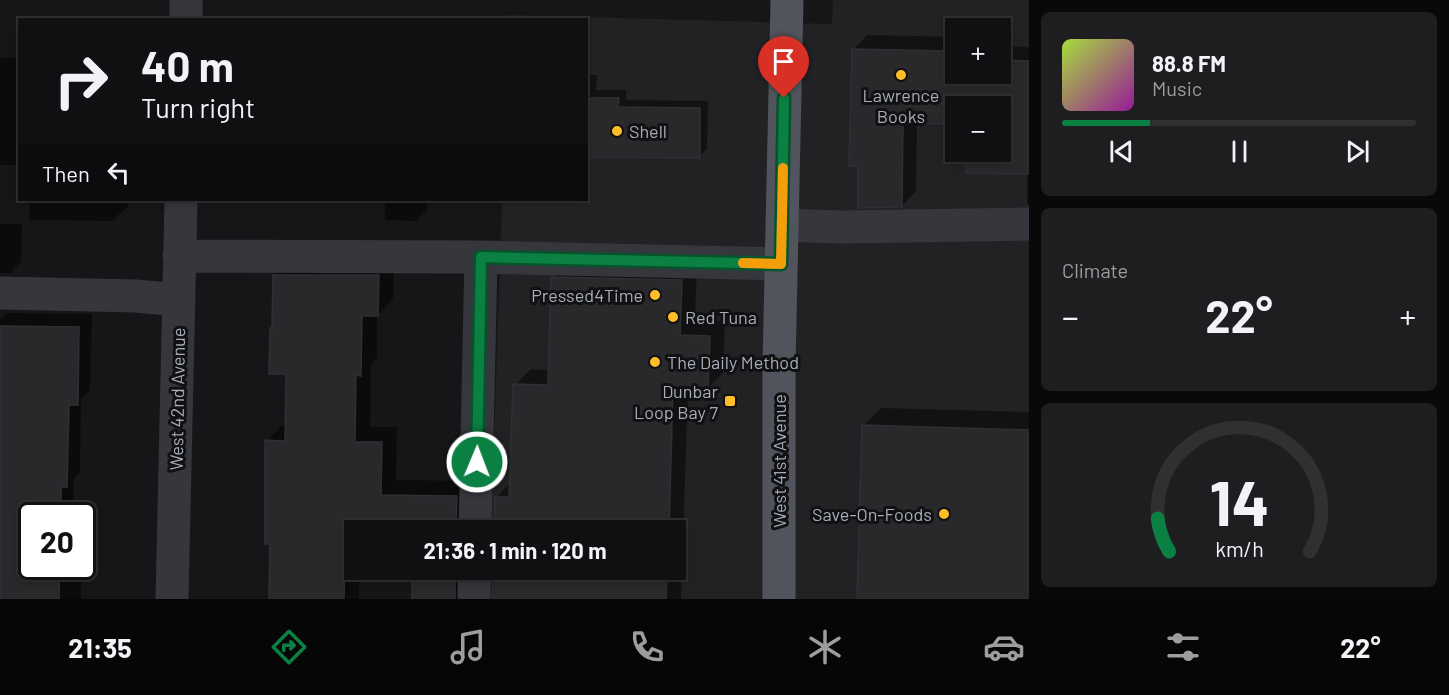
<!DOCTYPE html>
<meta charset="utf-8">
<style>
:root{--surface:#101012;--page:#1e1e20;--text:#f1f3f6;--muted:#9c9d9f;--line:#303032;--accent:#0b8043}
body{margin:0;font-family:Barlow,sans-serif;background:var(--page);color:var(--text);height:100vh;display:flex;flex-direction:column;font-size:22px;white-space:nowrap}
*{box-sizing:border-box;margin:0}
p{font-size:20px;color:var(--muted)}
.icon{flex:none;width:33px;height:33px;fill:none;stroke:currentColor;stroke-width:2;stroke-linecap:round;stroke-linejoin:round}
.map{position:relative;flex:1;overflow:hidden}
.side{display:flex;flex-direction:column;gap:12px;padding:12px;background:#09090a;width:420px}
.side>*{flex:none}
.guide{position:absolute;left:18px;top:18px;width:570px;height:183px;border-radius:0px;box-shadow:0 3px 9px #0003,0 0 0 2px var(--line);background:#101012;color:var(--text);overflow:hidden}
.tools{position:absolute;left:945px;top:18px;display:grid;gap:12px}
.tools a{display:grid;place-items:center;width:66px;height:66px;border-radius:0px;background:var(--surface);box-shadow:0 3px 9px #0003,0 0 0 2px var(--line);font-size:30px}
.speed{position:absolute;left:18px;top:502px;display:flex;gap:12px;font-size:30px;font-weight:700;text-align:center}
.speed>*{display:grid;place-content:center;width:78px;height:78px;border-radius:50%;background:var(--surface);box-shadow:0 3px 9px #0003,0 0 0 2px var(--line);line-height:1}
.speed .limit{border:3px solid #111;border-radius:9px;background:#fff;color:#111}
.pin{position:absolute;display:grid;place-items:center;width:51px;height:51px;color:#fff;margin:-62px -26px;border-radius:50% 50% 50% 0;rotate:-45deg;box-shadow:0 0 6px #0007}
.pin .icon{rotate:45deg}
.me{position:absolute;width:66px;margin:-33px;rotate:1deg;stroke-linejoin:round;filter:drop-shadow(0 0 4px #0008)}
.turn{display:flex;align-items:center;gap:21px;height:126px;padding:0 24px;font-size:27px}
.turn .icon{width:78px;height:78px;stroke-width:2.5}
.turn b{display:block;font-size:42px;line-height:51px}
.then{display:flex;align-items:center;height:57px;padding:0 24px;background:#0003;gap:12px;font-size:22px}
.big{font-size:45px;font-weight:700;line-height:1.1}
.side .card{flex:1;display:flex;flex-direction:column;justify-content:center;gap:9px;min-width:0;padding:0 21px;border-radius:9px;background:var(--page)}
.side .dial{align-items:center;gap:0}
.dial svg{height:156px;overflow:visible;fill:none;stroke:var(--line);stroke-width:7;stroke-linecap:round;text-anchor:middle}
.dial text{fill:var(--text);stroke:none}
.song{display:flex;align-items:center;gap:18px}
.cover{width:72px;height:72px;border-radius:9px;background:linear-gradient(135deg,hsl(80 70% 55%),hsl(300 70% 35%))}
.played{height:6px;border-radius:3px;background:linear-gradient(90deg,var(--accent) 25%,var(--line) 25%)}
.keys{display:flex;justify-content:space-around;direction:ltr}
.heat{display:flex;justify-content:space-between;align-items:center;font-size:33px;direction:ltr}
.trip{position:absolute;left:344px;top:520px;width:342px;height:60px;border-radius:0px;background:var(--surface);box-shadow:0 3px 9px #0003,0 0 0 2px var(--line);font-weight:700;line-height:60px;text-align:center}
.dock{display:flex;height:96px;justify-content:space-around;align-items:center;background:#060607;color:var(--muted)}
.dock .icon{width:42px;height:42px}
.dock .current{color:var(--accent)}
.dock b{font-size:27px;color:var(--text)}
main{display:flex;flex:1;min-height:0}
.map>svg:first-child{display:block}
</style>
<main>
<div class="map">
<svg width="1029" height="599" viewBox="0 0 1029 599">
<rect width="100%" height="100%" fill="#161618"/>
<path fill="#222225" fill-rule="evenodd" d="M833 0H1029V599H489L490 570H675V531H491L502 200H586V20L507 19V15L832 24ZM956 28H1000V74H956ZM956 106H1000V152H956Z"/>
<path fill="#0007" d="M867 35 956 37V74H1000V46L1029 47V204H1027V173L968 172V152H1000V106H956L917 122 916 191 902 206 860 164 853 50Z
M0 58H20V165H0Z
M586 75H597L596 90H626V100L708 101 707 149 699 157 586 156Z
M30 200H128V206L112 221 29 220Z
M385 200H427V210L416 221 385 220Z
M0 224H22L21 262 10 273H0Z
M290 260H394L393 299 377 315V358L371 364 370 427H397L396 480 472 481 481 531H354V570H359V599H270L271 543 267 441 282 425H287L288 373 271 329 274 326V276Z
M568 262 697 265 695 320 725 321 723 373 707 389 688 388 681 599H494V570H675V531H495L496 498 511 482 515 385 531 369 550 370 553 278Z
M6 313 92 314 90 390 81 399 80 472 74 479 73 516H32V567H72V576H81V599H0V319Z
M881 408 1029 412V599H858L863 426Z
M414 570H470L467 599H413Z"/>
<path fill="#29292c" stroke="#303034" stroke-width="1.5" d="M852 49 951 51V59H956V74H1000V60L1029 61V174L966 173V152H1000V106H956V124L903 123 902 207 858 208V166H849Z
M586 98H619L618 107 700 108V158L586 157Z
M273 275H379L378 316H362L361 376 356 375 355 442H382L381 495 457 496 456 531H349V546L345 545 344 599H269L270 544H265V440L285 441 286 374H269L270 328H272Z
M551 277 682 280 680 335 710 336 708 391 673 389 669 531H494L495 497H509L513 384 548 385Z
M0 326 79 327 78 405H69L67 487H61V516H32V567H60L59 599H0Z
M862 425 1029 430V599H857Z
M412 570H455V599H412Z
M493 570H667L666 599H493Z"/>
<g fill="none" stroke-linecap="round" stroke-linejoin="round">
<path stroke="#36373d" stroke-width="33" d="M186 20V0
M782 225 841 227 1029 224
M179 256 481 257
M0 293 136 296 179 300
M475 531 481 257 781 264
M172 599 181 200
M474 599V570"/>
<path stroke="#52545d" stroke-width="33" d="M779 599V366L787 0"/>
</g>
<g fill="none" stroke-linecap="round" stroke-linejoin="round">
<defs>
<path id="route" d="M477 462 481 257 781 264 784 98"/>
</defs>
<use href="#route" stroke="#07532c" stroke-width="15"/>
<use href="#route" stroke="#0b8043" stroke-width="10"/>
<path stroke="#f59e0b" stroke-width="10" d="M743 263 781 264 783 168"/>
</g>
<g fill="#ffbe27" stroke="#111113" stroke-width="2">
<circle cx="901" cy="75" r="6"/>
<circle cx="617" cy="131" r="6"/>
<circle cx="655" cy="295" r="6"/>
<circle cx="673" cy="317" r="6"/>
<circle cx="655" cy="362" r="6"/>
<rect x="724" y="395" width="12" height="12" rx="3"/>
<circle cx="944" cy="514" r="6"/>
</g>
<g text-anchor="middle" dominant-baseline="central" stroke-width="6" stroke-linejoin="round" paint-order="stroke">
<g font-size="18" fill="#a7acb9" stroke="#111113" text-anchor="start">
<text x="901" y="95" text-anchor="middle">Lawrence<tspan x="901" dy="21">Books</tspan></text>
<text x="629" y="131">Shell</text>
<text x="643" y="295" text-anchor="end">Pressed4Time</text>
<text x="685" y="317">Red Tuna</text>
<text x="667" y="362">The Daily Method</text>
<text x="718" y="391" text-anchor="end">Dunbar<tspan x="718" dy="21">Loop Bay 7</tspan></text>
<text x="932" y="514" text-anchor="end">Save-On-Foods</text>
</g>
<g font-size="18" fill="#a7acb9" stroke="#111113">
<text transform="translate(177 399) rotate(-89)">West 42nd Avenue</text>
<text transform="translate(779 461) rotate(-90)">West 41st Avenue</text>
</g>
</g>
</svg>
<div class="tools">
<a>+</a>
<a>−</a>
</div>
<div class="speed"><div class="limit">20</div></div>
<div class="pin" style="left:784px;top:98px;background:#d93025"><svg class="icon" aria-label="arrive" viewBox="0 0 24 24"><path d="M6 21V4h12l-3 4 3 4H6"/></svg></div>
<svg class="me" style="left:477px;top:462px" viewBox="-20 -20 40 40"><circle r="17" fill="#0b8043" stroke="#fff" stroke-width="3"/><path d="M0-11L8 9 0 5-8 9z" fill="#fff"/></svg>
<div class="trip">21:36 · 1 min · 120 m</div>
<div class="guide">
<div class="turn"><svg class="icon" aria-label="right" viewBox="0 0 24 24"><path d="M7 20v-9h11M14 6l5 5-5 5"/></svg><div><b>40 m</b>Turn right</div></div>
<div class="then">Then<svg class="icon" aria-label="left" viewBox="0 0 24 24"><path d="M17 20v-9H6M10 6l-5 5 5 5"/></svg></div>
</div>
</div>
<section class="side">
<div class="card">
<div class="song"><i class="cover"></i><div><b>88.8 FM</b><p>Music</p></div></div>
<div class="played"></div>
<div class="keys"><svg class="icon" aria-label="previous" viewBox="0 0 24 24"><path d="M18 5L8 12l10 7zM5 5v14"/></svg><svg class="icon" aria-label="pause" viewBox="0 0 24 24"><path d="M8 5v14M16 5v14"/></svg><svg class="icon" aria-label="next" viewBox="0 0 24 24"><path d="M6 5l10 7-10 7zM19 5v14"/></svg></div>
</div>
<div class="card"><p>Climate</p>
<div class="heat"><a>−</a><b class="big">22°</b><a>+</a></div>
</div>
<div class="card dial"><svg viewBox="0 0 100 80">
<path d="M14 69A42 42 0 1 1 86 69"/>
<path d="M14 69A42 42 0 0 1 8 52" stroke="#0b8043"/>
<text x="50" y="56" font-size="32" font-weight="700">14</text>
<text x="50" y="72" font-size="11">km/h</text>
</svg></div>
</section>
</main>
<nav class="dock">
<b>21:35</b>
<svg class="icon current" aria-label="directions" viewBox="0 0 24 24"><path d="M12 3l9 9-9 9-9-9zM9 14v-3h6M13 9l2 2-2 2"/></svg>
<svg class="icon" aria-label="music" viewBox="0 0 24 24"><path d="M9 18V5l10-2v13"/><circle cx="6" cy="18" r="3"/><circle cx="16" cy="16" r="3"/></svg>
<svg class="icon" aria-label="phone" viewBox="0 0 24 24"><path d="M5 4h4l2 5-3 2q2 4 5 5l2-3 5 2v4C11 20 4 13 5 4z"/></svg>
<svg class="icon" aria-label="climate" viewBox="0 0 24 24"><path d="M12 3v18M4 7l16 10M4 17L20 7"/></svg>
<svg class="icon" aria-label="car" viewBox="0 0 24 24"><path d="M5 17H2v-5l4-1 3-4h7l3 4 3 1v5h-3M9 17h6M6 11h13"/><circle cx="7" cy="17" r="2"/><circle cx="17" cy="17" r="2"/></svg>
<svg class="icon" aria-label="filters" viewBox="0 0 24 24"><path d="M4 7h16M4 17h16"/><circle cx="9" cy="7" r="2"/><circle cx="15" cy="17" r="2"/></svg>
<b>22°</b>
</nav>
